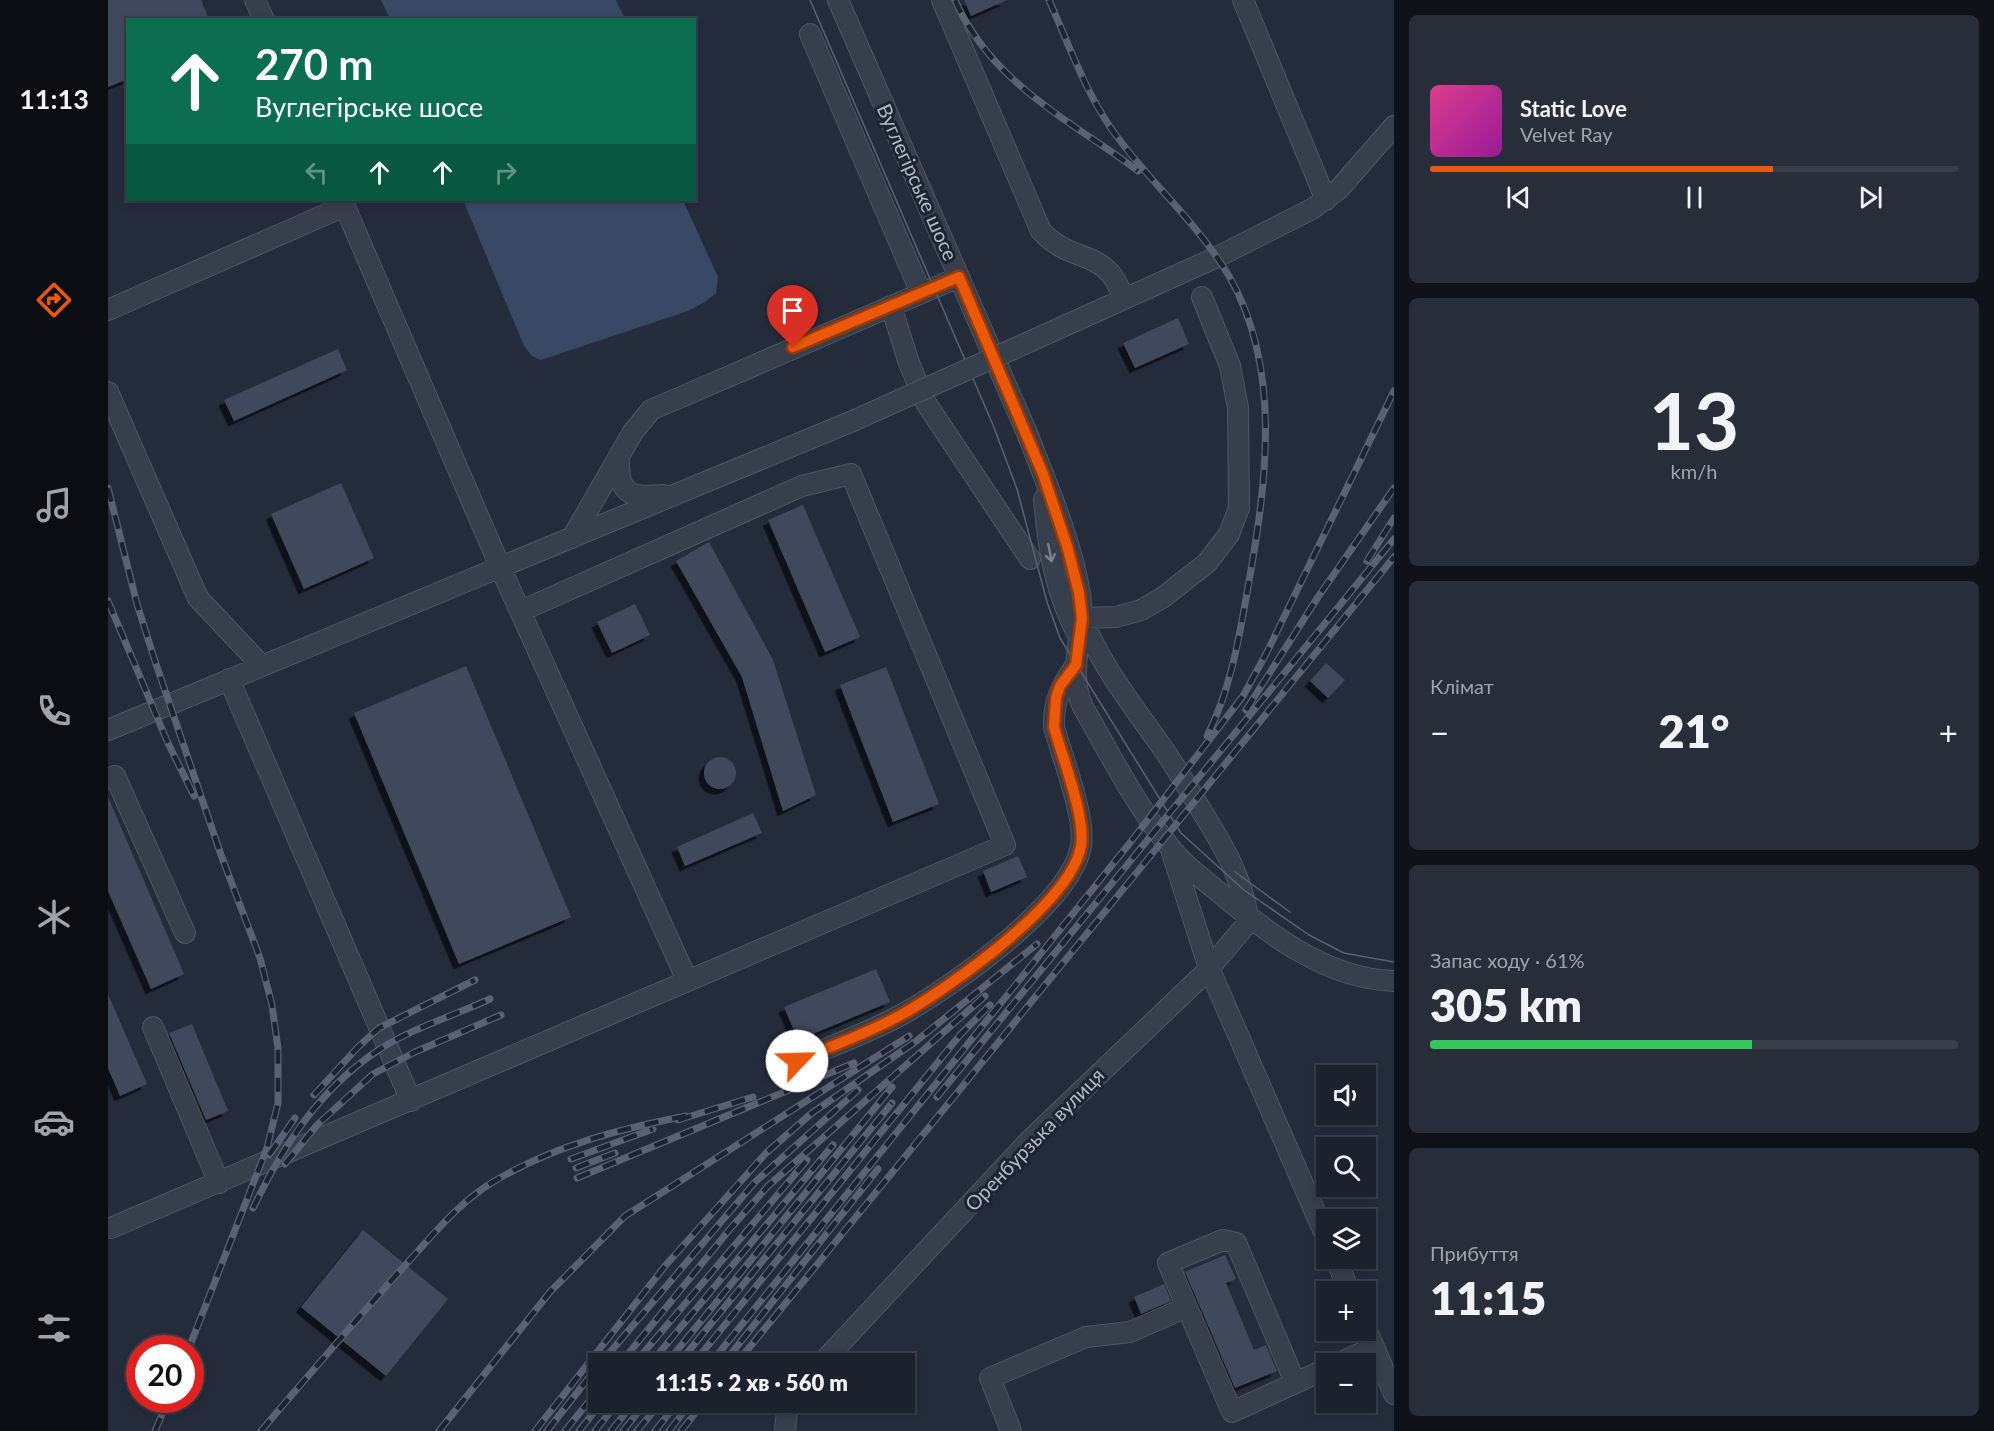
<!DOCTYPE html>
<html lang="uk">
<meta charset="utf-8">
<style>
:root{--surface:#1b212d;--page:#282e39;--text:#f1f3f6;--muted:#a0a3aa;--line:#393e49;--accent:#ea580c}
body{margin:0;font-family:Lato,sans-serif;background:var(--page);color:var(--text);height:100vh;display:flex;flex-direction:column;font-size:22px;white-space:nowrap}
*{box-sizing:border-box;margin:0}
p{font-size:20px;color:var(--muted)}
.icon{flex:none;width:33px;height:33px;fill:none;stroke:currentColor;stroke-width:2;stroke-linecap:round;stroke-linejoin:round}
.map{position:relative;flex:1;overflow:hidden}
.side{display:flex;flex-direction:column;gap:15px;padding:15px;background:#0f1219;width:600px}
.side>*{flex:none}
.top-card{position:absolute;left:18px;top:18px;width:570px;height:183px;border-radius:0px;box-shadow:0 3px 9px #0003,0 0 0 2px var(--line);background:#0b6e4f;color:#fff;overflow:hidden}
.controls{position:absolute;left:1208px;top:1065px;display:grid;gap:12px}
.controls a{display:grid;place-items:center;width:60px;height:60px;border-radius:0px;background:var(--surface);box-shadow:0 3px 9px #0003,0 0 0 2px var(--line);font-size:30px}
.speed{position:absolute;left:18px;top:1335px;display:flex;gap:12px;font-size:30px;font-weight:700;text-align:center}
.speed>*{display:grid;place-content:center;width:78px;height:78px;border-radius:50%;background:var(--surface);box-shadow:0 3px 9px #0003,0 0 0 2px var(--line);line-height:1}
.speed .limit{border:9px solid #d22;background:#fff;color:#111}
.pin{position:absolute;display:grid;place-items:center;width:51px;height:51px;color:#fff;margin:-62px -26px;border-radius:50% 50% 50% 0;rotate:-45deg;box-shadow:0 0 6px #0007}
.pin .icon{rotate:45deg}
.me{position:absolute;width:66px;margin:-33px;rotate:66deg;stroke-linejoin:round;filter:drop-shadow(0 0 4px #0008)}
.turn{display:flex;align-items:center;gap:21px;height:126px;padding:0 30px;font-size:27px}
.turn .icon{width:78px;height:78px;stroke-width:2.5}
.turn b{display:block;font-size:42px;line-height:51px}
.lanes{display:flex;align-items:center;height:57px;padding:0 30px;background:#0003;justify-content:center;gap:30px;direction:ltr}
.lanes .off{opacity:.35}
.big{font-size:45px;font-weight:800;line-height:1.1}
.side .tile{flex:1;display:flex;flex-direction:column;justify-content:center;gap:9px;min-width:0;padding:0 21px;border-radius:9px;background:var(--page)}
.side .dial{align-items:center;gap:0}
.dial b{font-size:78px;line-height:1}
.song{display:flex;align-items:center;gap:18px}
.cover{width:72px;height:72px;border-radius:9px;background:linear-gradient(135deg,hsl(330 70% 55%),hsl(300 70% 35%))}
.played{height:6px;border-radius:3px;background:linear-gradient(90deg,var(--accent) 65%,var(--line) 65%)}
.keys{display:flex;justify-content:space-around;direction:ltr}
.heat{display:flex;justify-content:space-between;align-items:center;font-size:33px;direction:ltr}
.charge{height:9px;border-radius:4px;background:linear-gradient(90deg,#34c759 61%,var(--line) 0)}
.trip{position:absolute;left:480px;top:1353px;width:327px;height:60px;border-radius:0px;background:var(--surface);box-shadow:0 3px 9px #0003,0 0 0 2px var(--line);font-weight:800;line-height:60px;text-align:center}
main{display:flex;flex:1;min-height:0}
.menu{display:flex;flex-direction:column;width:108px;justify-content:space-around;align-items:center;background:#0b0d12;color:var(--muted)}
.menu .icon{width:42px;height:42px}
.menu .on{color:var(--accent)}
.menu b{font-size:27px;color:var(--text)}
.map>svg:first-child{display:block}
</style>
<main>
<nav class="menu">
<b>11:13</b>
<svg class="icon on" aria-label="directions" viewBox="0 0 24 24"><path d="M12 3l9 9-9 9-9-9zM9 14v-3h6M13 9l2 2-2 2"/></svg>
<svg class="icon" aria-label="music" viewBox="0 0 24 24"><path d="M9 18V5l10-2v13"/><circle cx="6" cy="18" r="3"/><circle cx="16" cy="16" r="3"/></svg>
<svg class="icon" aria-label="phone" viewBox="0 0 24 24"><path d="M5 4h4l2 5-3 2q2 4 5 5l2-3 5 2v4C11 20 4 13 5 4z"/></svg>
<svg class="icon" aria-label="climate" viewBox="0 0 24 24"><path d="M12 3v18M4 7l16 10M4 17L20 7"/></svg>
<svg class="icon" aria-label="car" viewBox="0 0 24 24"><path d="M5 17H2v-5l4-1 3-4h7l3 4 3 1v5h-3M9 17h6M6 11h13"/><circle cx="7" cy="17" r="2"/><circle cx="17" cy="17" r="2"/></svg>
<svg class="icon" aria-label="filters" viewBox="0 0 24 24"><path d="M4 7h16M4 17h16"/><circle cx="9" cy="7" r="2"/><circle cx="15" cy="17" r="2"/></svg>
</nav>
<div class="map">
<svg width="1286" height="1431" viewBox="0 0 1286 1431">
<defs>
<filter id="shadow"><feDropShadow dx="-5.5" dy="5.5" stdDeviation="0" flood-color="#0009"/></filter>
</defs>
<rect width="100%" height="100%" fill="#242c3c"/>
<path fill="#394965" d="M273 0H508L517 19H282Z
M355 200H575L610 277 608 293 597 302 580 311 433 360 424 356 416 346Z"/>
<path fill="#404a5b" filter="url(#shadow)" d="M0 0H93L101 20H20V79L0 87Z
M856 0H899L863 16Z
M1070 318 1081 344 1027 368 1015 343Z
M230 349 239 370 126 421 116 400Z
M233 483 266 558 196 589 163 514Z
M695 505 752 637 717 652 660 520Z
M601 542 665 660 708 795 675 811 634 677 568 561Z
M527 604 542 635 504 653 489 622Z
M1218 663 1237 680 1220 698 1202 681Z
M358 666 463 917 351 964 246 713Z
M778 667 831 804 785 822 732 685Z
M596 773a16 16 0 1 1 32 0a16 16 0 1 1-32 0Z
M0 797 76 974 43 989 0 891Z
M645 813 654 833 577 866 569 847Z
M910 856 919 877 883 892 875 871Z
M768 969 782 1002 690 1040 676 1007Z
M0 994 39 1084 12 1096 0 1068Z
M84 1024 120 1111 98 1120 61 1033Z
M255 1230 340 1299 278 1376 193 1307Z
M1117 1255 1128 1279 1118 1283 1146 1350 1158 1345 1169 1371 1127 1388 1077 1272Z
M1056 1284 1063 1301 1033 1314 1026 1297Z"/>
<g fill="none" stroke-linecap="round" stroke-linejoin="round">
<defs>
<path id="minor" d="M147 0 156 20
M730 0 919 433C939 485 963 539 972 594 978 633 958 671 975 707 1002 754 1027 804 1061 846 1074 863 1091 876 1107 889 1158 932 1217 979 1286 981
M834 0 933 231C967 267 997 245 1016 299
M1135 0 1218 200
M702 34 813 293
M234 200 393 569 579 980
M1094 297 1122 366 1130 408 1131 508 1121 534 1099 563 1054 598 1033 610 1008 617 974 618C994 668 1026 707 1056 750 1070 770 1082 792 1095 813 1116 847 1134 878 1140 917
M783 306 801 363 818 403 922 559
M0 310 237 206
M932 337 1109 257 1204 209 1231 189 1286 126
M0 392 90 598 154 666
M511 458C510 495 522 498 556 495
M936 499C940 547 947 594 971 637
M464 538 525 432 543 410 851 277
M121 679 303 1101
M0 730 747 420
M0 779 7 776 77 933
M1064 853 1101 968 1218 1237
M45 1027 111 1183
M689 1061C723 1046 760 1033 793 1015 842 988 964 903 973 846 978 817 954 757 946 727 945 701 953 686 968 665
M3 1228 897 845 743 474 694 486 413 611
M1227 1258 1242 1292
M1257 1326 1286 1394
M713 1364 921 1141 1099 971 1143 919
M1229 1364 1266 1347
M1187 1382 1128 1243 1115 1240 1060 1263 1124 1412 1218 1369
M677 1431 679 1411 684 1402
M903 1431 882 1378 978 1337 1022 1332 1079 1307"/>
</defs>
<use href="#minor" stroke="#4f5764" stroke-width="22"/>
<use href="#minor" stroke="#373f4c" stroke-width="20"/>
<path stroke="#596273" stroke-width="1.5" d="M702 0 885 425 909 489 939 602 952 638 1073 833 1136 890 1201 935 1236 953 1286 962
M1127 872 1182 912"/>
<defs>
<path id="rail" d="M847 0C883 83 962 120 1030 171
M941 0C962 47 979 97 1010 138 1046 186 1090 224 1121 276 1175 370 1158 486 1140 587 1131 638 1123 689 1099 736
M0 488 29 604 48 664 113 855 152 958 164 1005 170 1048V1103L159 1148 81 1348
M1259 561 1286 518
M0 601 60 743 86 796
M1138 710 1210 597 1286 488
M206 1095 250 1047 271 1028 367 980
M829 1097 1286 539
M570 1120 645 1097
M161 1155 187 1118
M463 1159 545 1129
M177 1164 209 1125 265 1074 307 1052 393 1015
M468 1168 507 1153
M469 1178 746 1063
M145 1208C175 1146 211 1090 269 1051 302 1029 345 1016 382 999
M492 1364 647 1182 750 1090
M512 1364 622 1229 660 1186 877 996
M526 1364 699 1160
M542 1364 725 1145
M558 1364 784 1087
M570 1364 784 1103
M585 1364 852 1035 882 1005
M602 1364 1021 844 1135 696 1159 652 1286 391
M615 1364 770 1169
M628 1364 1286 557
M47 1431 60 1400
M153 1431C198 1378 244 1325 290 1273 320 1241 348 1204 385 1182 445 1146 511 1129 578 1116
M331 1431 442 1292 517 1216 801 1036
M427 1431 557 1266 658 1153 704 1113 807 1042 929 944
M439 1431 490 1366
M457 1431 490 1390
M471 1431 494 1402
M487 1431 510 1402
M503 1431 526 1402
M515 1431 538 1402
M529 1431 553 1402
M547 1431 570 1402
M561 1431 583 1402
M573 1431 596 1402"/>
</defs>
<use href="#rail" stroke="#596273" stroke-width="7"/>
<use href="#rail" stroke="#1c2431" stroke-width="4.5" stroke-dasharray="14" stroke-linecap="butt"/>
<defs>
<path id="minor-bridge" d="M747 420 932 337"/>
</defs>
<use href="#minor-bridge" stroke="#4f5764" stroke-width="22" stroke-linecap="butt"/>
<use href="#minor-bridge" stroke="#373f4c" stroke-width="20"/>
</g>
<defs><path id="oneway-shaft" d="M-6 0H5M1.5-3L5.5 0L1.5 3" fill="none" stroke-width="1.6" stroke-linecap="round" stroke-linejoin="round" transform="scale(1.5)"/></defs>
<use stroke="#7b8390" href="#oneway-shaft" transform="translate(942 553) rotate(79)"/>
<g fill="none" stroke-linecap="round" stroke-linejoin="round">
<defs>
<path id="route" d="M685 347 851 277 935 474 959 546 971 593 974 618 968 665 952 686 948 698 946 727C954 757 978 817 973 846 963 903 842 987 793 1015 761 1033 723 1046 689 1061"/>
</defs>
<use href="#route" stroke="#983908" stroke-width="15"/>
<use href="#route" stroke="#ea580c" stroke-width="10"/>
</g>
<g text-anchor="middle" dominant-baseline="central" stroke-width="6" stroke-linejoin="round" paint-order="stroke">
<g font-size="20" fill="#b3bac8" stroke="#1c2431">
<text transform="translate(810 182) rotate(66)">Вуглегірське шосе</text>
<text transform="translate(926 1139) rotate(-46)">Оренбурзька вулиця</text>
</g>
</g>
</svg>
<div class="controls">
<a><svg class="icon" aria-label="sound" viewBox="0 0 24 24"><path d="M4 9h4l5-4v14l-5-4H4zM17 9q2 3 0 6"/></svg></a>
<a><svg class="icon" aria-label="search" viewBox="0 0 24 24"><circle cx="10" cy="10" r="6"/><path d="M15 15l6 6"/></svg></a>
<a><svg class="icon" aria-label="layers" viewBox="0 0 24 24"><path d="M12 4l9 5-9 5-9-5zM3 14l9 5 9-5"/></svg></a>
<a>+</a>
<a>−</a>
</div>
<div class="speed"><div class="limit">20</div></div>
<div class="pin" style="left:685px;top:347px;background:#d93025"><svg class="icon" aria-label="arrive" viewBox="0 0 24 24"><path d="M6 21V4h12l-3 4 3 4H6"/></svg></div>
<svg class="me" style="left:689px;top:1061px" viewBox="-20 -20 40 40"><circle r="19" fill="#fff"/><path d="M0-13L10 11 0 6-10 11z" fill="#ea580c"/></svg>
<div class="trip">11:15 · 2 хв · 560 m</div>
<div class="top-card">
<div class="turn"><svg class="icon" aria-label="ahead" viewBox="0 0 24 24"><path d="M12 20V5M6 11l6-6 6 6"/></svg><div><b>270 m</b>Вуглегірське шосе</div></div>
<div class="lanes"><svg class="icon off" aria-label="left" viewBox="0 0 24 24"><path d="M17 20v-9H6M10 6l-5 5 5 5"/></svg><svg class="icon" aria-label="ahead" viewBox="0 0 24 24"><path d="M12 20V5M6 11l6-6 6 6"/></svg><svg class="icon" aria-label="ahead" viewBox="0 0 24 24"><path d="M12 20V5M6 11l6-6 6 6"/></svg><svg class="icon off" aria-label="right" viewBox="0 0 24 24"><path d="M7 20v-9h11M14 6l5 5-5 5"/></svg></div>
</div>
</div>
<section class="side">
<div class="tile">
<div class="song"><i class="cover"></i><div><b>Static Love</b><p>Velvet Ray</p></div></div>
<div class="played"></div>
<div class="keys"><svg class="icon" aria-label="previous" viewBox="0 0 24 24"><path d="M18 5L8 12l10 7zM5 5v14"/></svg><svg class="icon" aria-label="pause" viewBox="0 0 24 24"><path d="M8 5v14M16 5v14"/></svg><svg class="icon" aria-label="next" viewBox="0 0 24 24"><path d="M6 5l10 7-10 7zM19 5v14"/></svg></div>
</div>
<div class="tile dial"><b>13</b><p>km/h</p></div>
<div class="tile"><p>Клімат</p>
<div class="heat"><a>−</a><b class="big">21°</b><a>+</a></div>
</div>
<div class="tile"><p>Запас ходу · 61%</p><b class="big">305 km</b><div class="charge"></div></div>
<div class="tile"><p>Прибуття</p><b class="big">11:15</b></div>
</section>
</main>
